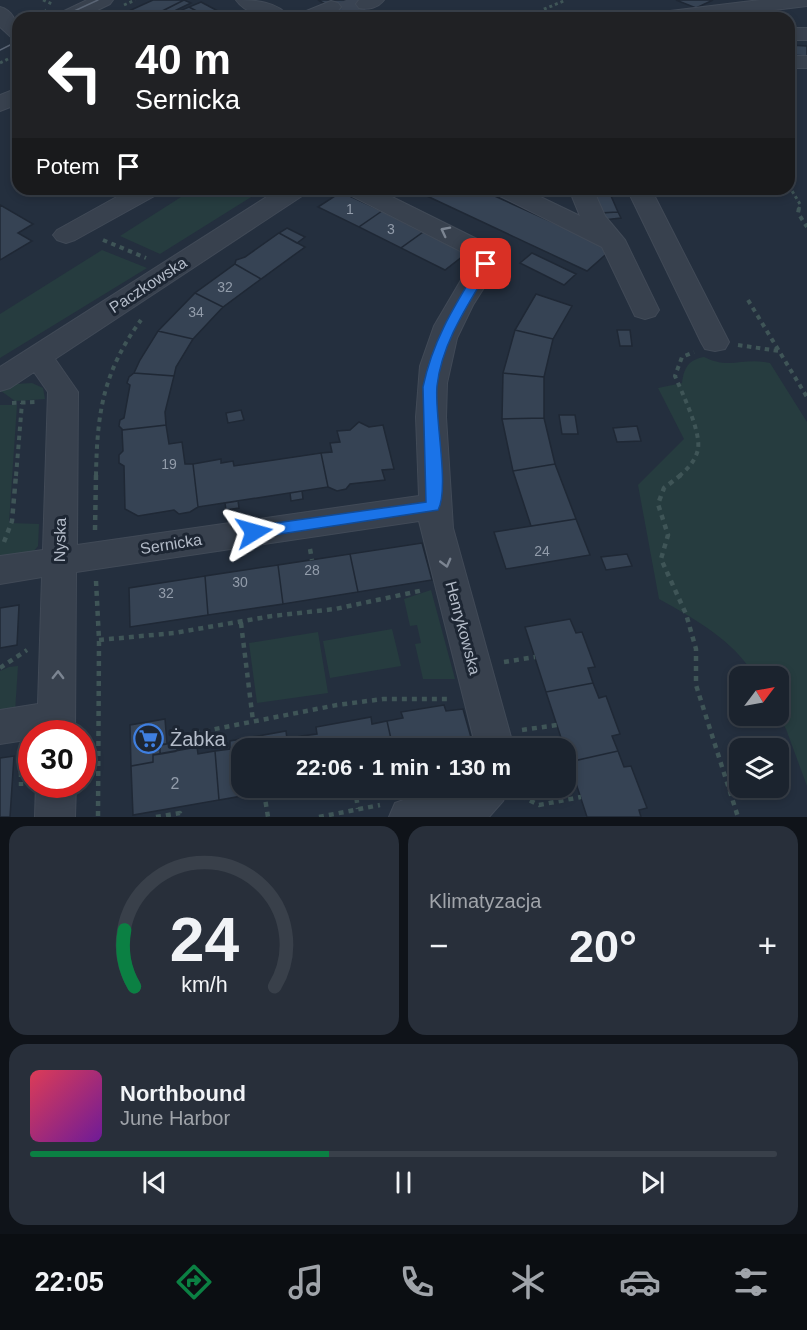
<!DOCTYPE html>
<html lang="pl">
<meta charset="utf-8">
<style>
:root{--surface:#1b232e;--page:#282f3a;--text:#f1f3f6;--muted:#a0a4aa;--line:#39404a;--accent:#0b8043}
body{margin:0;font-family:Helvetica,sans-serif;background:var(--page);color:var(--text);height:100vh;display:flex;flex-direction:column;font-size:22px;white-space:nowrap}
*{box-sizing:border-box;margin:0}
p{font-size:20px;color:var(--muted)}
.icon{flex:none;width:33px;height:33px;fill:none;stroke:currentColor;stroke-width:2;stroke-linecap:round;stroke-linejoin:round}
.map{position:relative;height:817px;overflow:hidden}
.sheet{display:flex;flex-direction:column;gap:9px;padding:9px;background:#0f1319;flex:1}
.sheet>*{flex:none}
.hud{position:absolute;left:12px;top:12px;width:783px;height:183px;border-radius:18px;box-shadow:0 3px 9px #0003,0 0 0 2px var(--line);background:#202124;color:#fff;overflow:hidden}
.needle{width:39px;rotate:58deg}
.buttons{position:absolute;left:729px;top:666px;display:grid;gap:12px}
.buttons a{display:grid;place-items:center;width:60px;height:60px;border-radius:12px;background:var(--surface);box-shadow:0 3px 9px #0003,0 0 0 2px var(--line);font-size:30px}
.speed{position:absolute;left:18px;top:720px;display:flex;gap:12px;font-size:30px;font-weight:700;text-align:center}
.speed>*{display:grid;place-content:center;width:78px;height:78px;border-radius:50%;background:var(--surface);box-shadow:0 3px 9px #0003,0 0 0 2px var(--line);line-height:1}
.speed .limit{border:9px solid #d22;background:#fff;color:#111}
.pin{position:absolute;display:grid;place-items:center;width:51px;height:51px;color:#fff;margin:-26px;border-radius:12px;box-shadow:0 3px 9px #0006}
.me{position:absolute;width:66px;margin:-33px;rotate:82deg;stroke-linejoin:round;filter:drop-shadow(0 0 4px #0008)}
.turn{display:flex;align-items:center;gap:21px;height:126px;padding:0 24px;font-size:27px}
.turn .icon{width:78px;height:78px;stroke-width:2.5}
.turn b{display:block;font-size:42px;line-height:51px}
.then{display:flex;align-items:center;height:57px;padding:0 24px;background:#0003;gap:12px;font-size:22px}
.big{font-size:45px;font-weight:700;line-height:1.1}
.sheet .widget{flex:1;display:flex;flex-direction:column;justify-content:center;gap:9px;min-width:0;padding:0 21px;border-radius:18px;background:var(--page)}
.sheet .dial{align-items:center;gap:0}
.dial svg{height:156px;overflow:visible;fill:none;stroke:var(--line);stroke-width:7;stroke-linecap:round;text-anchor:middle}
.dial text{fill:var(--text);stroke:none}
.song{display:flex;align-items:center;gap:18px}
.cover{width:72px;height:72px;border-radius:9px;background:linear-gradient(135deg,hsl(350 70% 55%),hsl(280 70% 35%))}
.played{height:6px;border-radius:3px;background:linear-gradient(90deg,var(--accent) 40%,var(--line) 40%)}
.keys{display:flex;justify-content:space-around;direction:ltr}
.heat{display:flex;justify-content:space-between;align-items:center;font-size:33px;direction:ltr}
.sheet .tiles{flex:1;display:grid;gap:9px;grid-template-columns:1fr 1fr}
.widget:last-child{grid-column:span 2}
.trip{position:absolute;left:231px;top:738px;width:345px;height:60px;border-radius:18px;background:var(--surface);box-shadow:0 3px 9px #0003,0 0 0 2px var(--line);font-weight:700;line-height:60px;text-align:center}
.tabs{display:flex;height:96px;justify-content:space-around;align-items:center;background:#0b0e12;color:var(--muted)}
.tabs .icon{width:42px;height:42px}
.tabs .on{color:var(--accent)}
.tabs b{font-size:27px;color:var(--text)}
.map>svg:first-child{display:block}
</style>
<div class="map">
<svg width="807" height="817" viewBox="0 0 807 817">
<rect width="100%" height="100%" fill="#242f3e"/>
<path fill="#263c3f" d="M190 189H264L160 254 120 236 192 190Z
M102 250 147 268 0 358V314Z
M704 357C730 370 743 357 770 363L807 422V786L786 729 778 716V676H755C733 640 695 619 659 599L638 485 684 439 658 388 682 383C684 368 688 360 704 357Z
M32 383 43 388 45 399 15 401 1 391 16 384Z
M0 405H17L9 523 39 524 38 546 33 552 0 561Z
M431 590 455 679H423L415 644 421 643 417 625 410 626 404 599Z
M392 629 401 666 330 678 323 641Z
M318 632 328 693 257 703 249 643Z
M18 666 15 712 0 715V671L9 667Z"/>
<path fill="#364354" stroke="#1f2835" stroke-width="1.5" d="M153 0H184L149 18 131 10Z
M184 0 191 3 160 18 152 16Z
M318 0H358L370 6 348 16Z
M676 0H713L696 8Z
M201 2 216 10 204 15 189 7Z
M189 7 204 15 188 18 177 12Z
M789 45 807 46V56L789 55Z
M412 189H479L612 249 587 271Z
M589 189H608L618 212 599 213Z
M341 192 382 211 359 227 318 207Z
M0 205 33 224 18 233 32 241 0 260Z
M382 211 423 232 401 248 359 227Z
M618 212 621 218 603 220 601 213Z
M287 228 305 237 297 243 279 233Z
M423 232 467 253 445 270 401 248Z
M279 233 305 247 261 279 235 264 236 260 245 257Z
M532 253 576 274 564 285 520 263Z
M235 264 261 279 223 307 195 293Z
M195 293 223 307 193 339 158 331Z
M536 294 572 306 553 339 515 330Z
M515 330 553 339 544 377 503 373Z
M617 330H630L632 346H620Z
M158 331 193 339 176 367 174 376 134 373 140 360Z
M134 373 174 376 165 412 166 425 123 430 119 426 120 420 124 418 130 385 127 383 129 377Z
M503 373 544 377V418L502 419Z
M241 410 244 420 228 423 226 413Z
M559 415H575L578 434H562Z
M544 418 555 464 513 471 502 419Z
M359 422 369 427 383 425 394 469 382 470 385 480 350 484 346 489 337 491 328 487 321 453 332 452 330 443 340 442 337 431 350 430Z
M166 425 169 444 182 442 185 464H193L198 507 190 512 179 514 174 510 138 516 125 509 124 466 119 463V455L123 451 122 430Z
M637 426 641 441 617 442 613 428Z
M321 453 328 487 198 507 193 464 221 459V463L233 461 234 466Z
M555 464 576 519 531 526 513 471Z
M302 491 303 499 291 501 290 493Z
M238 501 239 508 226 510 225 503Z
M576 519 590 555 506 569 494 532Z
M422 543 432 580 358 592 350 554Z
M350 554 358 592 283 604 278 565Z
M627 554 632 566 606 570 601 557Z
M278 565 283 604 208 615 205 576Z
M205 576 208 615 130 627 129 588Z
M19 605 17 645 0 648V608Z
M570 619 576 633 582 632 595 667 588 668 593 683 546 692 525 627Z
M593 683 599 698 606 696 620 734 612 736 618 751 569 762 546 692Z
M444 705 446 711 463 709 474 748H393L387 721 403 718 401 712Z
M371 717 372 724 387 721 393 748H304L302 736 317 734 316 727Z
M165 719 167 744 160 745V754L153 755V762L131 766 130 725Z
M286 731 287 739 302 736 304 748H242V788H288L219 800 215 751 230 749V741Z
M177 742V751L160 754V745Z
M197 747 198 754 215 751 219 800 133 815 131 766 153 762V755Z
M618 751 624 767 631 766 647 808 639 810 641 817H587L569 762Z
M14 756 10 817H0V758Z"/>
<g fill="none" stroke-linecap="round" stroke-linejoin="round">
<path stroke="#3a4453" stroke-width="22" stroke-dasharray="22 11" stroke-linecap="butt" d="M343 13 366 4"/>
<defs>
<path id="minor" d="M87 0H113L110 4 81 18H55L58 14Z
M236 0C254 0 278 1 290 18 272 18 248 17 236 0Z
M359 0H384C378 8 368 10 359 8L356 4Z
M760 0H807V6L710 18H652L655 14 662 12Z
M331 1 338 3 341 7C331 21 311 18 296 18L299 14Z
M0 7C15 11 18 25 18 39L11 37 0 27Z
M789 28H807V40H789Z
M789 56H807V68H789Z
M18 88V104L0 111V95Z
M131 189H161L158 194 75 240 66 243 57 240 53 235 57 230Z
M279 189H308L305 194 55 359 78 392 77 545 419 496 416 417 420 366 434 326 474 258 348 194 345 189H376L497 249 501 255 499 264 473 305 457 338 447 383 446 417 453 528 514 748H476L419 521 76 572 75 734H32V739L0 744V710L38 704 42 577 0 584V556L43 550 48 392 34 372 10 388 0 391V367Z
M493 189H524L580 216 569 189H593L605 216 625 240 659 310 655 316 645 319 635 316 602 247 496 194Z
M627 189H651L729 342 725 349 715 351 705 349 701 342Z
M36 784H76L75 817H35Z
M463 788H509L503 801 489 817H389L395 803 409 798Z"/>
</defs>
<use href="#minor" stroke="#414a57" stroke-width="2"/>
<path stroke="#3f5557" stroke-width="3" stroke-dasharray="3 3" stroke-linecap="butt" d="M43 0 52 4
M124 5 135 0
M29 18 46 10
M536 18 542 10 566 0
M0 63 18 54
M789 186 800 204 799 209"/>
<path stroke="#3f5557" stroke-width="4" stroke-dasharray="4.5 4.5" stroke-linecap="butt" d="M799 208 798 213 807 227
M103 240 146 258
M748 300 807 397
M738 345 779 351
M12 403 35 402
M16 476 22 403
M96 476C97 413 103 372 141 320
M679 476C687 470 696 460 698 449 701 431 682 393 675 376L682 357 694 352"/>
<path stroke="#3f5557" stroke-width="4.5" stroke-dasharray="5 5" stroke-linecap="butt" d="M681 475 664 488 658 504 668 535 661 559 686 614 696 649V685L738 817
M95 530 96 475
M4 542 12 521 16 475
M310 549 312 560
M96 581 99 640 98 817
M241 623 253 721
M99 640 174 633 272 616 335 609 424 590
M504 662 535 657
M0 668 27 650
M522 730 557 725
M195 733 337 705 383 699H450
M21 752V786
M355 788 358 809
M264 792 268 817
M521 796 539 805 581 797
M156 817 180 813 181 817
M319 817 380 805"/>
<use href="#minor" fill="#38414e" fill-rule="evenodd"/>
<path stroke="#5a6575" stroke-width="1.5" d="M59 18 98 0
M0 50 18 41"/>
</g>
<defs><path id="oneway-chevron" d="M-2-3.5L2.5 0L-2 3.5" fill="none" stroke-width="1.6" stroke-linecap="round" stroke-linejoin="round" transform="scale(1.5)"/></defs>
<g stroke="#7c8592">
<use href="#oneway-chevron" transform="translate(445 231) rotate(-153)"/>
<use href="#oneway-chevron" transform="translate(446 563) rotate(75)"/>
<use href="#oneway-chevron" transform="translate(58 675) rotate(-89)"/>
</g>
<path fill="#1a73e8" stroke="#114b97" stroke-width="1.5" d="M486 260 492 264C470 302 442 341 437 386 434 414 450 489 438 510L254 538 248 536 246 532 248 528 254 526 426 502 423 387C433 339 455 305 480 264Z"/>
<defs>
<symbol id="supermarket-ring" viewBox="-11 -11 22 22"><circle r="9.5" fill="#1d2633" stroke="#3f7fe0" stroke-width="1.5"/><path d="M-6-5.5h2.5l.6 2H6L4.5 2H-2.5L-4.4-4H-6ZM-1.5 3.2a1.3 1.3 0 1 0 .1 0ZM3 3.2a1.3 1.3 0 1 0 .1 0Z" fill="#3f7fe0"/></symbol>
</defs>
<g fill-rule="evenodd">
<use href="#supermarket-ring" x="132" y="722" width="33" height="33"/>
</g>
<g text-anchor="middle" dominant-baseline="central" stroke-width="6" stroke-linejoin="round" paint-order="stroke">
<g font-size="14" fill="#929caa">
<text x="350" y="209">1</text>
<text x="391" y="229">3</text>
<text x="225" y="287">32</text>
<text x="196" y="312">34</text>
<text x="169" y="464">19</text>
<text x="542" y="551">24</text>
<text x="312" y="570">28</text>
<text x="240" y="582">30</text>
<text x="166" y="593">32</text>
</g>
<g font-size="16" fill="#b4bcc9" stroke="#1d2633">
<text transform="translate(148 285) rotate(-33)">Paczkowska</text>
<text transform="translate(60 540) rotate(-89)">Nyska</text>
<text transform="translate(171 544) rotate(-9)">Sernicka</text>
<text transform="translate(463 628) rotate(75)">Henrykowska</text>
</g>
<g font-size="16" fill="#929caa">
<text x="175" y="783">2</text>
</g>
<g font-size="20" fill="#b4bcc9" stroke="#1d2633" text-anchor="start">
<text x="170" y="739">Żabka</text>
</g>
</g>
</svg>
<div class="buttons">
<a><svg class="needle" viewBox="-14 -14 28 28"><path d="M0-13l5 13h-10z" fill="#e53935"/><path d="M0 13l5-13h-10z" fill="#a0a4aa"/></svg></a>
<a><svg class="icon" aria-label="layers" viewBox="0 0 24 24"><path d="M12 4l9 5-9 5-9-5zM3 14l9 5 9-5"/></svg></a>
</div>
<div class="speed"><div class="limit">30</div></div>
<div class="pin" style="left:486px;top:264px;background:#d93025"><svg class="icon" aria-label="arrive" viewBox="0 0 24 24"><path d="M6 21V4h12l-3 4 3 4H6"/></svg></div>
<svg class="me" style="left:254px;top:532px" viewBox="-20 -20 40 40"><path d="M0-17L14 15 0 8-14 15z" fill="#1a73e8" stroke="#fff" stroke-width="4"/></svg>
<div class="trip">22:06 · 1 min · 130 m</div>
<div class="hud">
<div class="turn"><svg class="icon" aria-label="left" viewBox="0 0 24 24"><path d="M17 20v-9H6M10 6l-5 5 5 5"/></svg><div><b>40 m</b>Sernicka</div></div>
<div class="then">Potem<svg class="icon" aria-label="arrive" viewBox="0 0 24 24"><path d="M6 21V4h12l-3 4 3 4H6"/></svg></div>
</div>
</div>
<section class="sheet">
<div class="tiles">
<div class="widget dial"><svg viewBox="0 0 100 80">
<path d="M14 69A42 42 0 1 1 86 69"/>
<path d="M14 69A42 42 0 0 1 9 40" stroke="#0b8043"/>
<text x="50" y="56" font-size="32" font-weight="700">24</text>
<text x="50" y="72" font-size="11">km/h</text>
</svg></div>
<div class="widget"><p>Klimatyzacja</p>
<div class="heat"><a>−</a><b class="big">20°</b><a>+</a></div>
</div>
<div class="widget">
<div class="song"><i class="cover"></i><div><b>Northbound</b><p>June Harbor</p></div></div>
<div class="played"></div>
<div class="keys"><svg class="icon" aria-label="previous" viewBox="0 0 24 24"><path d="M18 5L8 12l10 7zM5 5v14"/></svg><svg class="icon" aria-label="pause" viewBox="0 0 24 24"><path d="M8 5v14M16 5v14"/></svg><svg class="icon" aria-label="next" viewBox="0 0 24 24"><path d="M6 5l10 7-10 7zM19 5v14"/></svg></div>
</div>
</div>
</section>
<nav class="tabs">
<b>22:05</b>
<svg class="icon on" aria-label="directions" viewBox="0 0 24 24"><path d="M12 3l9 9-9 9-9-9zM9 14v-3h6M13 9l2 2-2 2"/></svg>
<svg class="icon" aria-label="music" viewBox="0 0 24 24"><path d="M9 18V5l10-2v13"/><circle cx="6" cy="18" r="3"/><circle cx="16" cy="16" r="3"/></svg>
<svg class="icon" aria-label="phone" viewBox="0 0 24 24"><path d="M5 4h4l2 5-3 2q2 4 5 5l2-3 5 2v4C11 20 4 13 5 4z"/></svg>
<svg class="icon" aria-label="climate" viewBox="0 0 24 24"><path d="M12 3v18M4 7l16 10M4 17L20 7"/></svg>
<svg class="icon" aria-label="car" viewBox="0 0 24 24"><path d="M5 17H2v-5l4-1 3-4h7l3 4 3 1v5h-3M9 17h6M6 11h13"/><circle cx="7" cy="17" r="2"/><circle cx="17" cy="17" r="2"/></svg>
<svg class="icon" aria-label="filters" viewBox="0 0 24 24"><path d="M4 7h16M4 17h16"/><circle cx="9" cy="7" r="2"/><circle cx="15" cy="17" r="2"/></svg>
</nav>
